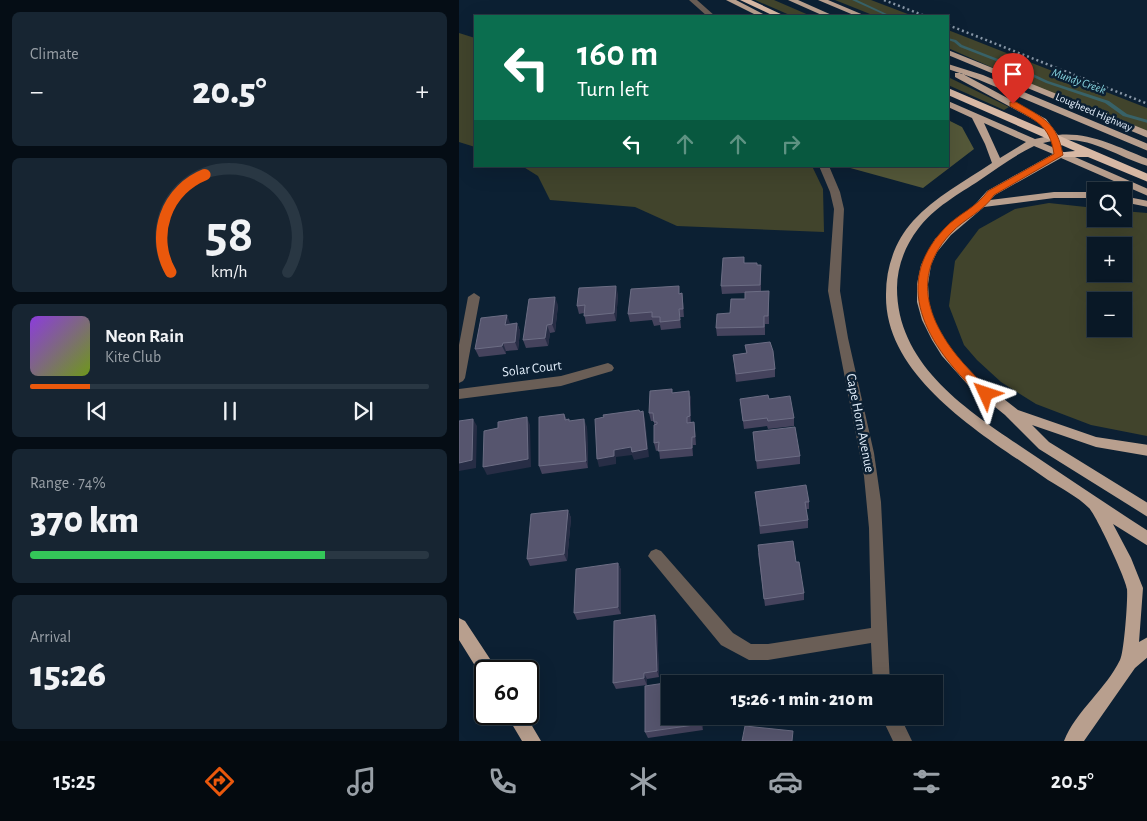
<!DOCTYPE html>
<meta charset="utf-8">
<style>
:root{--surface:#091826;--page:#172532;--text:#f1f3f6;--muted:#99a0a7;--line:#293743;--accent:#ea580c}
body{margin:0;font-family:"Alegreya Sans",sans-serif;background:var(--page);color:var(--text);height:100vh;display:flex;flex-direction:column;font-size:19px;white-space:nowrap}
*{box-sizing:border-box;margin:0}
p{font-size:16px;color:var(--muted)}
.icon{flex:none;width:28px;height:28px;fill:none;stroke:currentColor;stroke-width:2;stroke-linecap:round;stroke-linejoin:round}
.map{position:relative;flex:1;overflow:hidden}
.side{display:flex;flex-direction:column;gap:12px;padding:12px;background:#050d15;width:459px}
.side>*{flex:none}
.top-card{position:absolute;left:15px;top:15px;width:475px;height:152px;border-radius:0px;box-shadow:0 5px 20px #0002,0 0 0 1px var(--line);background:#0b6e4f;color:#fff;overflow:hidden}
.controls{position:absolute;left:628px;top:182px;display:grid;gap:10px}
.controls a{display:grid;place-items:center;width:45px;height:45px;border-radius:0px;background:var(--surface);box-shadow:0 5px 20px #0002,0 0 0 1px var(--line);font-size:25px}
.speed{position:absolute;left:15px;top:660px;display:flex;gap:10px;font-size:25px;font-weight:700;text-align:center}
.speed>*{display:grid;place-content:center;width:65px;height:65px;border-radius:50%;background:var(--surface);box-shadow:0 5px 20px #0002,0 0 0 1px var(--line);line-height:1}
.speed .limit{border:2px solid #111;border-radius:8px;background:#fff;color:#111}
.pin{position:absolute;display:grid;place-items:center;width:42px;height:42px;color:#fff;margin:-51px -21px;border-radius:50% 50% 50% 0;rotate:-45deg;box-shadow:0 0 5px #0007}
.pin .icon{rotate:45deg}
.me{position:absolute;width:55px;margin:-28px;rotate:312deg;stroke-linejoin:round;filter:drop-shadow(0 0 4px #0008)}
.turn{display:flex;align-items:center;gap:18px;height:105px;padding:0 20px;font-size:22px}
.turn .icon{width:65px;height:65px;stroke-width:2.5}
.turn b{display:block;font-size:35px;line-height:42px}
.lanes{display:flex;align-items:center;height:48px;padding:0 20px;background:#0003;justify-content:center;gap:25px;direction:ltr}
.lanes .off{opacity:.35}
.big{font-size:38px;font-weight:800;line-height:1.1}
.side .widget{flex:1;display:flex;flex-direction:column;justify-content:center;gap:8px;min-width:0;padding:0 18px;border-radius:8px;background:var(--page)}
.side .dial{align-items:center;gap:0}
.dial svg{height:130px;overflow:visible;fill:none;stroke:var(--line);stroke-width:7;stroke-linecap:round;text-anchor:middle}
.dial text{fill:var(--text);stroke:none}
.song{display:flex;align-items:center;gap:15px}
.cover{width:60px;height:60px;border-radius:8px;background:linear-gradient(135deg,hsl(270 70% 55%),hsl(80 70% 35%))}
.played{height:5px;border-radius:2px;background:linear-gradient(90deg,var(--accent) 15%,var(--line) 15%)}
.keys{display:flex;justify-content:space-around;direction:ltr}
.heat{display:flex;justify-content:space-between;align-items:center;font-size:28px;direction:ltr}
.charge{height:8px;border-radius:4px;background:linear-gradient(90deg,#34c759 74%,var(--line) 0)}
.trip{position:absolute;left:202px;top:675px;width:282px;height:50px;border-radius:0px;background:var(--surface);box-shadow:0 5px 20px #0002,0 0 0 1px var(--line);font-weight:800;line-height:50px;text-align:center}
.dock{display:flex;height:80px;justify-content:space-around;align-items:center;background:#040a0f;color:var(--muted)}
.dock .icon{width:35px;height:35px}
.dock .current{color:var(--accent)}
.dock b{font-size:22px;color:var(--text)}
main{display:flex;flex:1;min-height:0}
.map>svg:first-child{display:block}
</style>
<main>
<section class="side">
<div class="widget"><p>Climate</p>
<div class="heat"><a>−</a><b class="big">20.5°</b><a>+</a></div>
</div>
<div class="widget dial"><svg viewBox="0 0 100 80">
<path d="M14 69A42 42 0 1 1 86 69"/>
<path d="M14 69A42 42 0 0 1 35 9" stroke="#ea580c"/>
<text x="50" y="56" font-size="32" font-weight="700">58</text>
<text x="50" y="72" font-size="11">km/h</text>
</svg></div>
<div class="widget">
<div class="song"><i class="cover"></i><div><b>Neon Rain</b><p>Kite Club</p></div></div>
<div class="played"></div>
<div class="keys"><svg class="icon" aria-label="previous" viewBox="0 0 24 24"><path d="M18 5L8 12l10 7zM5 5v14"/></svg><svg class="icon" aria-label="pause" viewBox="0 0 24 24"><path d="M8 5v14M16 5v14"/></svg><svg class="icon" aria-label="next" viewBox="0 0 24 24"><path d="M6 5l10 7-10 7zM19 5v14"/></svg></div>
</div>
<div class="widget"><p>Range · 74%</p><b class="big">370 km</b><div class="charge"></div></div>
<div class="widget"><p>Arrival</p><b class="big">15:26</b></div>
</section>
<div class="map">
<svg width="689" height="741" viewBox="0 0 689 741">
<rect width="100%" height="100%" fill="#0c2033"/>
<path fill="#41442c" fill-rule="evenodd" d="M296 0H315L352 16H333Z
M376 0H412L454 16H416Z
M489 30 688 108V136L489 48Z
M0 33 16 38V147L0 142Z
M489 77 550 107 545 110 489 85Z
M63 166H353L364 189 365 232 218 226 176 207 91 200 79 176Z
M590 203 636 208V219H664V211L688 213V436L632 425 577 404 542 382 518 360 505 345 490 306 496 261 520 229 556 209ZM664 246V274H636V246ZM664 301V329H636V301Z"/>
<path fill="#545839" d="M489 120 503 127 515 149 464 188 384 166H489Z"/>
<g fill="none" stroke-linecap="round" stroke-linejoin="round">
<path fill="#386268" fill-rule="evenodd" d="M393 0H398L432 16H428Z
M489 38 497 40 503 45 557 66 589 81 650 101 668 114 689 120V123L664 116 646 103 587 83 555 68 501 47 495 42 489 40Z"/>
<path fill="#6a5e56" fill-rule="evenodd" d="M230 0H238L256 16H248Z
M360 166H370L381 192 385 209 381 291 389 338 415 453 422 502 431 684H414L412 643 309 660H290L262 645 189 556 192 551 197 549 202 551 274 633 292 644H309L412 628 410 528 405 476 369 291 375 209 371 192Z
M15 293 21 297 6 378 4 381 0 383V345L9 297Z
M149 363 153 365 155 368 153 371 102 386 0 399V389L102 376Z
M422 716H441L453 741H434Z"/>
<path fill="#b89f8e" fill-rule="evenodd" d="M267 0H277L308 16H299Z
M329 0H339L375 16H365Z
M359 0H369L407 16H397Z
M489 50 689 131V138L489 55Z
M489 64 524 75 689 144V151L518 79 489 69Z
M496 73H502L587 119 599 135C632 132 658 147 689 159V166C658 157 635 138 602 140L603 145 598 148 595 147 593 141 584 143 689 189V196L602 158 536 195 531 200 595 192H636V198H595L525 207 492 235 478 252 472 265 469 284 470 302 475 320 492 350 518 378 559 410 637 437 689 445V456L637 447 573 425 590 442 689 503V517L580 449 546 415 509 385 483 356 473 340 463 320 458 302V284L462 265 476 239 512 209 528 191 594 154 575 146C556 155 539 168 521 180 500 194 474 208 459 229 446 246 438 267 438 288 438 371 519 417 579 458 615 482 652 507 689 531V546L654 524 672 558 684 588 680 642 689 637V657L676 668 625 741H605C617 711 647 689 661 660 665 653 669 599 668 589 667 579 637 515 630 508 619 497 602 488 589 480 528 437 425 379 427 294 427 267 436 241 454 221 476 197 506 181 533 163L526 144 513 118 489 107V101L576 139 590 136 581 123 496 77ZM525 123 567 142 541 158Z
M664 196 689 201V207L664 202Z
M0 618 6 621 35 665 37 671H26V678L23 677 0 640Z
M47 714H66L82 741H63Z"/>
<path fill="#d7b8a4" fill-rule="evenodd" d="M281 0H292L326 16H315Z
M489 88 689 174V182L629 157H596L594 155 596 153 616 151 489 95Z"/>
<path stroke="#8796a6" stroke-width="2.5" stroke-dasharray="2 3" stroke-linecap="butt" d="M425 0 466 16
M489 25 689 104"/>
</g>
<path fill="#45435d" d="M285 257V263L298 265 302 273V291H310V324H306V335L258 336 257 328 286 299V293L263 294 262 286Z
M222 293H223L224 301 225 317H221L222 328 202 330 201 325 195 326 193 320 171 322 169 314Z
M159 294 157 321 127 324 125 313 120 314 118 306Z
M99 305 96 332 91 333 89 346 67 348 64 340Z
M51 323 50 324 58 323 61 331 59 350 47 351V354L20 357 16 349Z
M286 345 316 369V377L277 382 274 355 287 353Z
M230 391 232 399V422H235L236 430 237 445H234V456L201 459 200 450 197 451 195 443V421H192L190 413 214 393Z
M310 399 335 418V426L309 429 308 426 285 429 282 407Z
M105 414 108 420 128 427 129 468 83 474 80 466Z
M294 432 341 456V464L298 469Z
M296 492 350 502V509H347L349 520V528L301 534Z
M109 510 112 518 108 561 71 566 68 559Z
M299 553 337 562 345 593V600L306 606Z
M159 563 162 570V614L118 620 115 613Z
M196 615 198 622 200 677 188 679V685L157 689 154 683Z
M211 716H243L244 730 189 738 186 732Z"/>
<path fill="#272d45" d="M157 286 159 294 157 321 155 313Z
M223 293 224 301 225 317 224 309Z
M96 297 99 305 96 332 93 324Z
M48 315 51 323 49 333 46 325Z
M58 323 61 331 59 350 56 342Z
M88 325 91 333 89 346 86 338Z
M44 343 47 351V354L43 346Z
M230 391 232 399V424L231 416Z
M184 411 186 419 190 457 175 460 173 455 157 457V464L140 467 138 459 155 450 172 447Z
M68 417 71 425 72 467 28 475 24 467Z
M14 419 18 426 17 468 0 471V463Z
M125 419 128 427 129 468 127 461Z
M233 437 234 445V456L233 448Z
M109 510 112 518 108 561 105 554Z
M159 563 162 570V614L159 607Z
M196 615 198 622 200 677 198 671Z
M185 673 188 679V685L185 678Z
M242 716H243L244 730 242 724Z"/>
<path fill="#56556e" stroke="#6c6d84" d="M285 257V263H298V265H302L301 285 262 286 264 258Z
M157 286 155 313 125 316 126 305 118 306 120 288Z
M220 286V294L223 293 224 309H220L221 320 201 322V317H193V312L169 314 172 289Z
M310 291 309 316H305V327L257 328 258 314 271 313 272 299H286V292Z
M96 297 93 324 88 325 86 338 64 340 70 299Z
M48 315 46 325 58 323 56 342 44 343 43 346 16 349 22 318Z
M311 342 314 351 316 369 277 374 274 355 288 353 286 345Z
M213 389V393L230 391 231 416 228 417V423L235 422 236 437H233V448L199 451 200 442 195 443V425L198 424V422H195L194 413H190L191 391Z
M309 395 310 399 331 396 335 418 309 421 308 418 284 421 281 399Z
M180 410 181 412 184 411 188 449 173 452 172 447 155 450V456L138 459 136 419 145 417 144 415Z
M105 414 106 420 110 419V421L125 419 127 461 80 466V417Z
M68 417 69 459 24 467 25 431 39 428V422Z
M14 419 13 460 0 463V421Z
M336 427 341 456 297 461 294 432Z
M347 485 350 502H346L349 520 301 526 296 492Z
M109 510 105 554 68 559 72 514Z
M334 541 337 562H340L345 593 305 599 299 545Z
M159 563V607L115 613 117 569Z
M196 615 198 671 185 673V678L154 683 155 621Z
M239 678 240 684H211V716H242V724L186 732V686Z
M286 726 334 731 333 741H283Z"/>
<path fill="#ea580c" stroke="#983908" d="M551 102H557C584 118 598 122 604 155L535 195C524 212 506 218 492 233 439 289 486 350 532 391L533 394 527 399 523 397C474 352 428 288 486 228 499 214 517 208 529 191L595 154C591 124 575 120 551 106Z"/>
<g text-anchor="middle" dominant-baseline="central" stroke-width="5" stroke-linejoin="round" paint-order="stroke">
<g font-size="11" fill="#e2eefb" stroke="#0c2033">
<text transform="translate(635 112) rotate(23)">Lougheed Highway</text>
</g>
<g font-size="12" font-style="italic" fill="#86d3de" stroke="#0c2033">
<text transform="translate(620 81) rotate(19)">Mundy Creek</text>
</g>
<g font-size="14" fill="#e2eefb" stroke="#0c2033">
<text transform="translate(73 369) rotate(-7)">Solar Court</text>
<text transform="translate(401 423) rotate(79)">Cape Horn Avenue</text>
</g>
</g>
</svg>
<div class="controls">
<a><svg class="icon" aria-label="search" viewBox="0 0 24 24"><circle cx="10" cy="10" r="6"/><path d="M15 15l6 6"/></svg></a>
<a>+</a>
<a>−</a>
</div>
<div class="speed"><div class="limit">60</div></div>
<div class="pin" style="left:554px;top:104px;background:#d93025"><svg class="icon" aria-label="arrive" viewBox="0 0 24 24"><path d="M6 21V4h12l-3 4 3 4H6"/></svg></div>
<svg class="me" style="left:527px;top:394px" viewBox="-20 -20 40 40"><path d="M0-17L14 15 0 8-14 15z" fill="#ea580c" stroke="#fff" stroke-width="4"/></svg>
<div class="trip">15:26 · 1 min · 210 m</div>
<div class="top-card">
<div class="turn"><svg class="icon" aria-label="left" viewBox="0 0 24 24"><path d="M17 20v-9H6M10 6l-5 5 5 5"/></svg><div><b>160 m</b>Turn left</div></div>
<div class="lanes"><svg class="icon" aria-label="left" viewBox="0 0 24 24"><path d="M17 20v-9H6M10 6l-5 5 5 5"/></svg><svg class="icon off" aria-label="ahead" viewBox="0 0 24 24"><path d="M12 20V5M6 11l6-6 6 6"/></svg><svg class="icon off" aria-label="ahead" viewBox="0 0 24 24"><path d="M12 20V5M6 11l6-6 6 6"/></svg><svg class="icon off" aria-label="right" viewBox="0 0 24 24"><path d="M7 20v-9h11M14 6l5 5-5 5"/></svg></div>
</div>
</div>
</main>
<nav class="dock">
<b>15:25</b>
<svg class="icon current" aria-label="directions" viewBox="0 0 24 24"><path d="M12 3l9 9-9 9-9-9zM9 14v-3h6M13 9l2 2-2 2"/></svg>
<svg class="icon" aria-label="music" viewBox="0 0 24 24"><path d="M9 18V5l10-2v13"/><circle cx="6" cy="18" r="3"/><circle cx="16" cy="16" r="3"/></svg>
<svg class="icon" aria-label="phone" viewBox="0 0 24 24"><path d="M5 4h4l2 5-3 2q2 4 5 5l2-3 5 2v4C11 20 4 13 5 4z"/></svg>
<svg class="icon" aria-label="climate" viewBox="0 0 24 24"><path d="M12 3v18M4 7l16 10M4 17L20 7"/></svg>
<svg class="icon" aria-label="car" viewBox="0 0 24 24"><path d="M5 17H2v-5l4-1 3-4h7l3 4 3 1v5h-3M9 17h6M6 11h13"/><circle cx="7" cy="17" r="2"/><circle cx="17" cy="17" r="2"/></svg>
<svg class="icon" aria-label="filters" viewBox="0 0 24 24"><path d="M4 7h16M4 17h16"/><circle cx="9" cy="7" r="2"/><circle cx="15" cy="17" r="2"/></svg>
<b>20.5°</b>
</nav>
